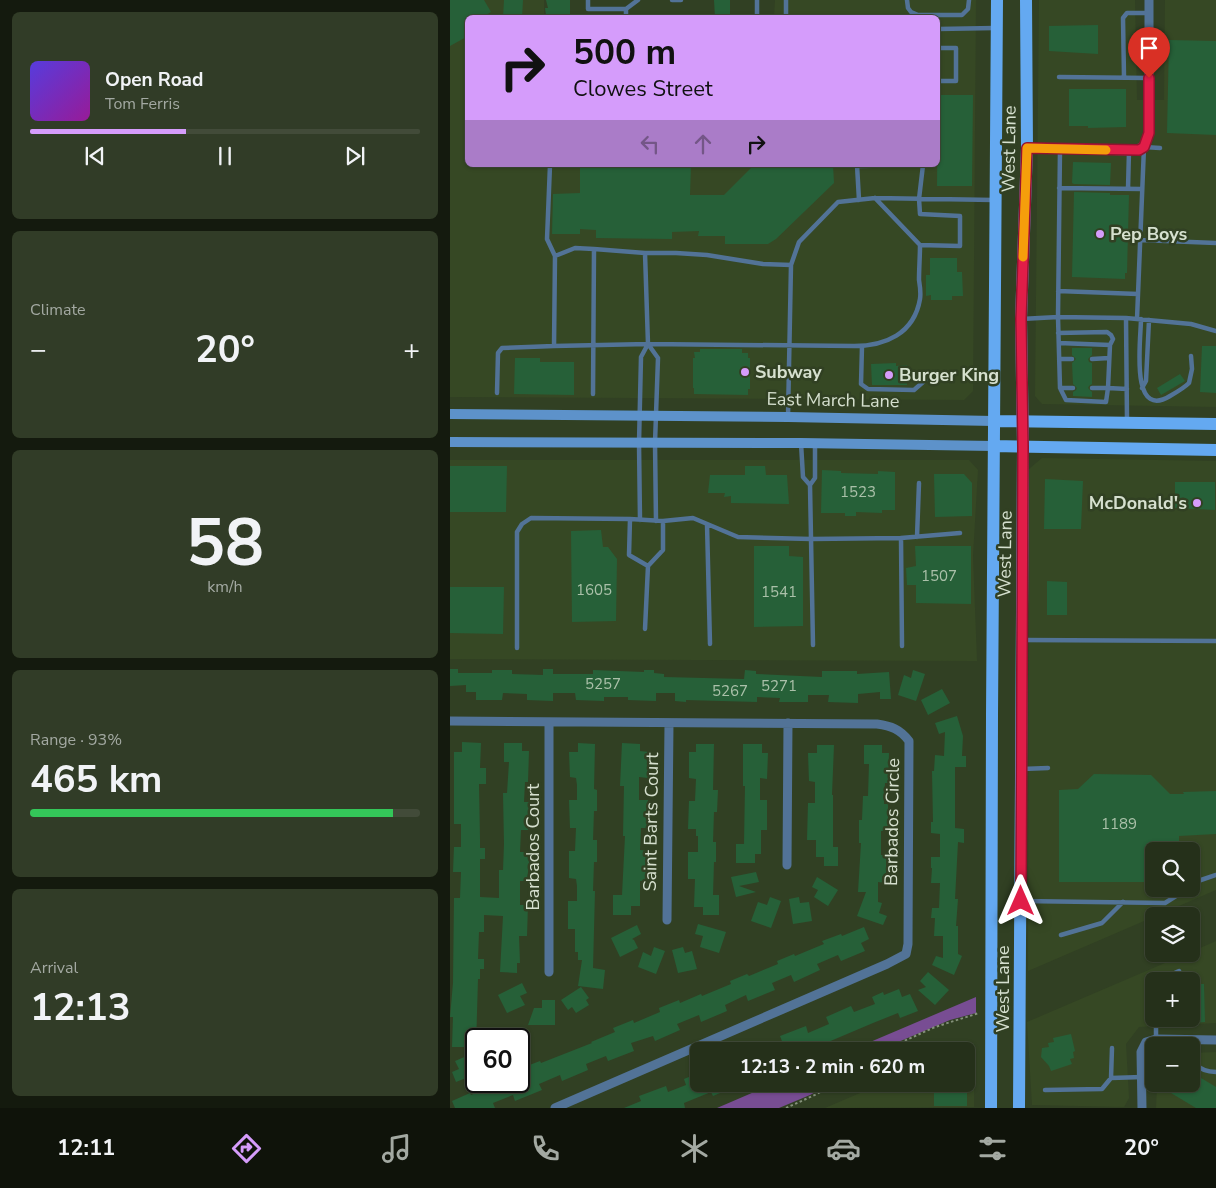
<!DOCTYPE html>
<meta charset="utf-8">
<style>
:root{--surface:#25301a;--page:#313c27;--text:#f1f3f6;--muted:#a3a9a2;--line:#424b39;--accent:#d59cfb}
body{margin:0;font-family:"Nunito Sans",sans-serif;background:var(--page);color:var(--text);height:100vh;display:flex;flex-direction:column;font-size:19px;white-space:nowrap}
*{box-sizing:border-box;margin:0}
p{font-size:16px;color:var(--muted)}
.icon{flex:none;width:28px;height:28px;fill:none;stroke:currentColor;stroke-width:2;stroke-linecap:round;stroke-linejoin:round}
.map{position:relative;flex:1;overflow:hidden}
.details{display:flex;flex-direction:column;gap:12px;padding:12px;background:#141a0e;width:450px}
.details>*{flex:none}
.top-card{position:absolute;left:15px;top:15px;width:475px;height:152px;border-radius:8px;box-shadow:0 1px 4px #0004,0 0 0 1px var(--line);background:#d59cfb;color:#111;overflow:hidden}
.tools{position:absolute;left:695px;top:842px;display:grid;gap:10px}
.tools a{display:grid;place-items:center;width:55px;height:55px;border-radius:8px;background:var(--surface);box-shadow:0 1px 4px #0004,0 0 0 1px var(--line);font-size:25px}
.speed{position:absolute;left:15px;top:1028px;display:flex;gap:10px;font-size:25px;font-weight:700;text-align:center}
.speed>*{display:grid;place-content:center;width:65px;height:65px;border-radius:50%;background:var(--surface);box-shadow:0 1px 4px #0004,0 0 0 1px var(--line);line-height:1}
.speed .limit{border:2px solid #111;border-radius:8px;background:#fff;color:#111}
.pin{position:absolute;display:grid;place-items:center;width:42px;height:42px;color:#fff;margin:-51px -21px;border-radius:50% 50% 50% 0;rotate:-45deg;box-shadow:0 0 5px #0007}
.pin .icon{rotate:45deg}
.me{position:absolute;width:55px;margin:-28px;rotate:0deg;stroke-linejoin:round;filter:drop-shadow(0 0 4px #0008)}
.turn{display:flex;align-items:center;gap:18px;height:105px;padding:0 25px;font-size:22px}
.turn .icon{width:65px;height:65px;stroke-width:2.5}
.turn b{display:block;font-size:35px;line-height:42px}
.lanes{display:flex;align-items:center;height:48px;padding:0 25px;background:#0003;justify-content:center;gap:25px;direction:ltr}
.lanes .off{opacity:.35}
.big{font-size:38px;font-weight:700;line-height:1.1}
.details .tile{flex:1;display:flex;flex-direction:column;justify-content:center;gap:8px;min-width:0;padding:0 18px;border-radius:8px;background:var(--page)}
.details .dial{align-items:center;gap:0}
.dial b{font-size:65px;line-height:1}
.song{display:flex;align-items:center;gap:15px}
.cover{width:60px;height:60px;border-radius:8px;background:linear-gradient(135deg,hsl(250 70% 55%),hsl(300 70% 35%))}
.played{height:5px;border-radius:2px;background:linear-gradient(90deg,var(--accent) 40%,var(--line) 40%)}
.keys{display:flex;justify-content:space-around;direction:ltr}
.heat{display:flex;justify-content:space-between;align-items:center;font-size:28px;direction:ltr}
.charge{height:8px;border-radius:4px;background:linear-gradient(90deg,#34c759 93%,var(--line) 0)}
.trip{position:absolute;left:240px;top:1042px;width:285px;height:50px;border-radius:8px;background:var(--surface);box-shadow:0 1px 4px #0004,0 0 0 1px var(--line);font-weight:700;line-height:50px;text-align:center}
.dock{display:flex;height:80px;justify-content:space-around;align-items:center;background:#0f130a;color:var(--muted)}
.dock .icon{width:35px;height:35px}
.dock .on{color:var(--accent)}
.dock b{font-size:22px;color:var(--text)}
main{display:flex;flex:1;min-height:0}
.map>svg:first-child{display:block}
</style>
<main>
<section class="details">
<div class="tile">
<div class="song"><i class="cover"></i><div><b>Open Road</b><p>Tom Ferris</p></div></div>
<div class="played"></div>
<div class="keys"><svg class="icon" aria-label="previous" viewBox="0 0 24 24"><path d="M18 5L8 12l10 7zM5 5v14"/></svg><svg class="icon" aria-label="pause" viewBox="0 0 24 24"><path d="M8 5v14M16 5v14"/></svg><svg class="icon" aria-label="next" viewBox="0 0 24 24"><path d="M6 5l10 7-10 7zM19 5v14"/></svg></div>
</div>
<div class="tile"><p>Climate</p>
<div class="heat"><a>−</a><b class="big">20°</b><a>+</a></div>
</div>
<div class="tile dial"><b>58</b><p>km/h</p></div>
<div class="tile"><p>Range · 93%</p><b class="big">465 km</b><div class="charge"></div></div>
<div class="tile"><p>Arrival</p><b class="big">12:13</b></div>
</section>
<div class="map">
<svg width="766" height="1108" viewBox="0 0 766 1108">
<rect width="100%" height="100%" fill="#314023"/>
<path fill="#364824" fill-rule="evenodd" d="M0 0H94V17L18 18V165H488V18L324 17 325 0H526L523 391 514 400 0 397Z
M589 0H685L687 100H714L715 0H766V407L592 404 585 396Z
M592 458 766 461V890L578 971 579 469ZM704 851H741V889H704Z
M0 460H519L528 470 523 556 527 661 0 659Z
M766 941V1023L689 1027 676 1044 679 1098 674 1107 582 1105 577 1022 736 954H741V952ZM704 981H741V1019H704Z
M524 1043V1107L375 1108 431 1084H516V1051H505Z
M766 1052V1108H706L707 1084H741V1053Z"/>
<path fill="#784d93" d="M526 997V1013L500 1020 427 1051H399Z
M323 1084H380L360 1095 329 1108H267Z"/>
<path fill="#266038" d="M0 0H34L41 12 31 18H18V36L0 46Z
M54 0H73L72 18H53Z
M96 0H120V18H99L96 15 95 8H98Z
M264 0H280V18H265Z
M648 25V54L599 51V26Z
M719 40 766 41V135L717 133Z
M619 89H676V127L638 128V126H619Z
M488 95H523L522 186H487Z
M623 162 661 163 660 185 624 184 622 183Z
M130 165H241L240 195H274L304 165H383L384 183 326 239 318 244H275V236H248L249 231 222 232V239L146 238V230L130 229V234H102L103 194 130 193Z
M624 192 660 193V195H679L677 273H675V279L622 277Z
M480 258H507V272H512L513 296H502V300H481V295L476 296V275H480Z
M752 346H766V393L750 392Z
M622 348H642V355L638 359 639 362 642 363V384L639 386 638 388 642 392V397L623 396V392L626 390 627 388 623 384 622 363 626 359 622 355Z
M250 349H292V353H298V358H300V389H298V395L244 394V388H243V358H245L244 352H250Z
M65 358H90V362H124V395L64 394Z
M446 363V366L457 365V385H422L421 364Z
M730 374 735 381 711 395 707 388Z
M0 466H57L56 512H0Z
M295 466H315L316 475H337L339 504 281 503V496L274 497 275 493H258L260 475H295Z
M372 470 391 471V473L428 474V471L445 472V510H432V513L406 512V516H395V513H371Z
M484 474H514L522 483V516L485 517Z
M595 479 633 481 631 529H594Z
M725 482H765V510L725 508Z
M151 530 153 547H158L167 559 166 621 122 622 121 531Z
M304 546H339V556L353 557V626L304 627Z
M465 546H521V604L466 603V585H457L456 568 466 566Z
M597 581 617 582V615H597Z
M0 587H54L53 634 0 633Z
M0 669H8V673H42V670H62V674L93 675V669H103V674H143V670L194 672V670H204V673L214 674V677L294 679 295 670 306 671V674L372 677V671H407V674L439 672 441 699H430V692L408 694V703L378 702 379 695H358V702H329L330 698 307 697V702L236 700V702L225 701V693H206V701L178 700V697H154V701L126 700 125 693H103V701L77 700V694L53 693 52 700H26V692H16V685L0 686Z
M463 670 475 674 466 701 448 695 454 675 461 678Z
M492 689 500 703 478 715 471 700Z
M507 716 513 736 512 756H516V767H505V828L514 829V843L508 842 505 899H508L506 926H508V954L512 956 504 975 482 965 486 956 493 958V936H484L485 918H481L482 908H489L490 883H481L482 868H481V857H490V834L481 833V822H483L482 771H484L485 755 494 756 495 732 489 734 485 723Z
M12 742 31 743 30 768H36V784H29L30 839V848H35V859H30V897L49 898V870H53L54 844 53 793H57L59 762H54V743H72V751H79L78 782H75L74 802H79L78 830H71L70 852H79V863L77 881H70V905H78L77 936H69L70 963H67V973L50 972 53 916 34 915V932H29L28 959H34V969H30V979H28L26 1047H2L3 1017H0L3 983 4 898H10L11 872H3L4 847H11V824H4V752H12Z
M128 743 145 744 144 789 147 790V811H144L143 840H147V862H144L143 891H145L143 968 155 970 153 989 128 986 132 960H128V952H125V929H118V901H127V886L126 879 119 878V851H125L126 828H120L119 800H127V785L126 778 120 777 119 752H128Z
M172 743 190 744V751L199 752 198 778 189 777V800H198L197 828H191L190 850 198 851 197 881H190V906H181V915H163V895H172L175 836H173L174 786H170Z
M246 744H264L263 790H268L267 812H264L263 842H266V862H264L263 895H269V915H253V907H244L245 879H238V852H248V836H246V829H238L239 801H245L246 779 239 778V752H246Z
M293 744H312V753H318L317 779 310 778V800H317V830H311V854H305V863H286V844H294L295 786H293Z
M367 745H384L382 795H383V847H388V866H374V857H366V840H357L358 803H365V782L359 781 358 753H367Z
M414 745H432V753H439L438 783H435L434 804H438V831H431V855H436V883L428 882V902L432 903 429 913 437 916 433 925 407 916 416 892H408L411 843H409V820H412L413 796H418L419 764H414Z
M644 774 701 775 720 794H734L733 792 766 791V834L729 836V851H704V882H609V790L628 789Z
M306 872 309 882 289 886 306 892 286 897 281 877Z
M367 877 388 890 378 906 364 897 368 890 362 887Z
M320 897 331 901 321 928 301 921 308 902 317 905Z
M349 897 350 903 359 902 362 921 343 924 339 899Z
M248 924 276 932 269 953 250 947 253 936 245 934Z
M187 925 191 934 182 939 184 940 188 948 170 957 161 938Z
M414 927 419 939 411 943 415 951 391 961 388 955 367 964 370 970 344 982 341 975 322 983 325 990 298 1001 296 995 275 1005 277 1011 251 1022 249 1015 227 1024 230 1030 205 1041 203 1036 181 1043 184 1051 158 1061 156 1056 136 1064 138 1070 112 1081 110 1075 89 1084 92 1090 65 1101 63 1095 43 1103 45 1108H5L2 1101 20 1093 21 1095 54 1081H69V1069L90 1061 91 1063 142 1043 141 1042 165 1032 163 1028 183 1020 184 1023 210 1012 209 1008 229 1000 230 1003 251 994 252 996 281 984 280 981 297 974 299 976 328 964 327 961 344 954 345 956 374 944 372 941 391 934 392 936Z
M204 947 215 951 206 974 188 967 193 952 201 956Z
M233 947 235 953 242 951 247 969 228 973 222 950Z
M478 972 499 990 485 1005 468 990 476 987 470 981Z
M72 983 77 993 70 996 75 1005 57 1013 48 995Z
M741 984H754L755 1022 741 1023Z
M131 987 139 998 136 1000 139 1005 126 1013 122 1007 118 1010 111 1000Z
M449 989 452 997 460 994 468 1011 450 1018 448 1013 423 1023 357 1051H317L333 1044 330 1036 356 1026 358 1033 379 1024 376 1017 401 1006 404 1012 425 1004 422 997 433 992 434 995Z
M92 1000H105V1025H78L84 1008H92Z
M621 1034 625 1051 623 1052 624 1058 620 1059 622 1064 601 1071 599 1066 591 1057 592 1048 599 1047 598 1043 604 1042 603 1038Z
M26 1052V1074L6 1082 2 1072 9 1069 5 1061Z
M741 1072 766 1087V1108H746L706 1084H741Z
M246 1074 249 1084H291L263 1096 261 1092 234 1103 235 1108H174L191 1101 189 1096 216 1086 218 1092 236 1085 234 1079Z
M484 1084H517V1106H484Z"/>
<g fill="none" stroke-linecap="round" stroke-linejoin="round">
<path stroke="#85927b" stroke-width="2" stroke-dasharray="2.5 2.5" stroke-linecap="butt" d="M432 1051 485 1027 529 1013
M336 1108 367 1094 384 1084"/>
<path stroke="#527397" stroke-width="4.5" d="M138 0V9H176L188 0
M222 0H231
M457 0 458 8 461 12 468 15H512L518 9 519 0
M176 9V18
M307 18V0
M336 18V0
M488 29 545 28
M488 48H506V81H488
M609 77 699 78
M674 77 673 18 677 13H699
M610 149 608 317 610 388 616 400 656 402 658 388H642
M100 165 97 239 105 256 104 346 198 344 404 346C435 346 464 334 470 299 471 293 470 286 469 280 469 268 470 257 470 245L510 246V216L470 214 469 199 473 165
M407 165 409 200
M407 166 473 165
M609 188 692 189
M678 189 679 151
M425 198 470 245
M690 240 766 243
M105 256 125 248 144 249 195 253H226L257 255 313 264 341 265 349 242 388 202 425 198 544 200
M608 291 688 294
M676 318 741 324 766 331
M571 319 608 317 676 318 677 421
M687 319 694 147 710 148
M691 319C691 338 679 421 720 396 727 392 734 388 739 383L742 369 741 356
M608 333 657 332 661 335 663 339 660 345 658 388 677 389
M609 343 660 345
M198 344 208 358 205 443 206 521
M412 346 411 384 418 389 464 390 480 376
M609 359H622
M642 359 659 358
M610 388H623
M692 388 696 381 699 320
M47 393 48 353 52 348 104 346
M143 394 144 249
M338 417 341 265
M351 443 353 477 360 485
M190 520 189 443 191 357 198 344 195 253
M213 521 243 518 288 537 361 539 451 538 452 646
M257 524 260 644
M467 537 469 483
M451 538 510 533
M195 629 198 566 213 550V521L180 519 179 555 198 566
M572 640 766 641
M363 645 360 485 365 478V443
M67 648V532L72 524 81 518 180 519
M572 769 598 768
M741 886 748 881 766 875
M572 901 715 903 737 889
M611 935 652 923 673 902
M711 981 714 978 729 971
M706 1039V1019
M742 1040C745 1060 742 1071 766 1072
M661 1078 692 1077
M595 1090 652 1089 661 1078 662 1048"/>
<path stroke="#527397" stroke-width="9" d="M577 148 679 151C692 149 696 145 699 133V0
M0 721 427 724C441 726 450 729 459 741L458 944 456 954 437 964 105 1108
M99 722V972
M337 865 338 723
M217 920 219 724
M692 1108 691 1052 696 1042 706 1039 766 1040"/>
<path stroke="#5d92ca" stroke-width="10" d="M0 414 338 417 544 421
M0 442 351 443 544 446"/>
<path stroke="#64a9f1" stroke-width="12" d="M544 421 766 424
M544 446 766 450
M541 1108 542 715 547 0
M569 1108 573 447 571 319 577 148 576 0"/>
</g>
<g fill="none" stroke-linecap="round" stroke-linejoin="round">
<defs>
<path id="route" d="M571 901 573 447 571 319 577 148 689 150 694 147 699 133V78"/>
</defs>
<use href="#route" stroke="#92132f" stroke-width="12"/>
<use href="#route" stroke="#e11d48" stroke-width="9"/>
<path stroke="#f59e0b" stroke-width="9" d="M573 257 577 148 656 150"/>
</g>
<g fill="#d59cfb" stroke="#314023" stroke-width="2">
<circle cx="650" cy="234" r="5"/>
<circle cx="295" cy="372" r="5"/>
<circle cx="439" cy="375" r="5"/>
<circle cx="747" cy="503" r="5"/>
</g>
<g text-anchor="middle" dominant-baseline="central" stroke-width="5" stroke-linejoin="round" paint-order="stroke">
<g font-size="15" fill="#aac0a9">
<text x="408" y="492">1523</text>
<text x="489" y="576">1507</text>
<text x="144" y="590">1605</text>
<text x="329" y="592">1541</text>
<text x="153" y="684">5257</text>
<text x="329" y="686">5271</text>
<text x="280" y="691">5267</text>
<text x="669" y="824">1189</text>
</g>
<g font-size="18" fill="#d6e0cf" stroke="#314023">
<text transform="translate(559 149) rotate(-89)">West Lane</text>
<text transform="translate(383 400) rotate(1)">East March Lane</text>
<text transform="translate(555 554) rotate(-89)">West Lane</text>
<text transform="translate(201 822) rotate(-89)">Saint Barts Court</text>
<text transform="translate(442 822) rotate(-89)">Barbados Circle</text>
<text transform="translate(83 847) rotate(-90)">Barbados Court</text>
<text transform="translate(553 989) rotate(-90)">West Lane</text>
</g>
<g font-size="18" font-weight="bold" fill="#d6e0cf" stroke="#314023" text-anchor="start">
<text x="660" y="234">Pep Boys</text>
<text x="305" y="372">Subway</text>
<text x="449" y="375">Burger King</text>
<text x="737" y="503" text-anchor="end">McDonald's</text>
</g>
</g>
</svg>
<div class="tools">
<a><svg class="icon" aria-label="search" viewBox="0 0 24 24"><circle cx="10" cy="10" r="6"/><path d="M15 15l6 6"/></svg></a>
<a><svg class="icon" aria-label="layers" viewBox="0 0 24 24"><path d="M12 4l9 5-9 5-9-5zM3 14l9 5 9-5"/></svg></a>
<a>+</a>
<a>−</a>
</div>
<div class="speed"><div class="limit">60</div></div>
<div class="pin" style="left:699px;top:78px;background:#d93025"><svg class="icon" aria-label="arrive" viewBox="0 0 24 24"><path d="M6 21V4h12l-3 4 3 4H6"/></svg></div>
<svg class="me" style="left:571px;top:901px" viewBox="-20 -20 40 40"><path d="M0-17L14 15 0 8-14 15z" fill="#e11d48" stroke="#fff" stroke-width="4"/></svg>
<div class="trip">12:13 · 2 min · 620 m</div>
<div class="top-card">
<div class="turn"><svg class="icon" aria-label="right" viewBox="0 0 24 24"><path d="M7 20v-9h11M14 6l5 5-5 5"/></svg><div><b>500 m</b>Clowes Street</div></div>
<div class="lanes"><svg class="icon off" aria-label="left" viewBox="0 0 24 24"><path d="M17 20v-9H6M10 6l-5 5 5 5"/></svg><svg class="icon off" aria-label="ahead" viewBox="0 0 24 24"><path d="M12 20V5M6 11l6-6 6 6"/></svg><svg class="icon" aria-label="right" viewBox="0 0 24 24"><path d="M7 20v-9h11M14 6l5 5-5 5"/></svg></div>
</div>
</div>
</main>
<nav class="dock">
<b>12:11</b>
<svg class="icon on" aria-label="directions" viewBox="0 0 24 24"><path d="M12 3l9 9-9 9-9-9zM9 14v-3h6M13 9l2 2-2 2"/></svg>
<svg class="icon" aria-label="music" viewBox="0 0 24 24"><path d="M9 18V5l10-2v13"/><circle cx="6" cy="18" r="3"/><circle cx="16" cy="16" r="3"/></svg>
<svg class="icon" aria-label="phone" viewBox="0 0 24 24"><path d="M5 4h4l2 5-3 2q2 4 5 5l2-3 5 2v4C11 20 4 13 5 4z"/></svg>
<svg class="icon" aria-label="climate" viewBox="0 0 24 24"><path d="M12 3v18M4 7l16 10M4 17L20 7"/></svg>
<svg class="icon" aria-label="car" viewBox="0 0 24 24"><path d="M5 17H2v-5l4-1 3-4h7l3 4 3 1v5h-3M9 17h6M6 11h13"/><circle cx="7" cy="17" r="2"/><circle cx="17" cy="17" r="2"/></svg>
<svg class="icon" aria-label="filters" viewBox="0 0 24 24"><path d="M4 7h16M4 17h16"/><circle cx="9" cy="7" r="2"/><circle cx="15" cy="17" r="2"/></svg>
<b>20°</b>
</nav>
